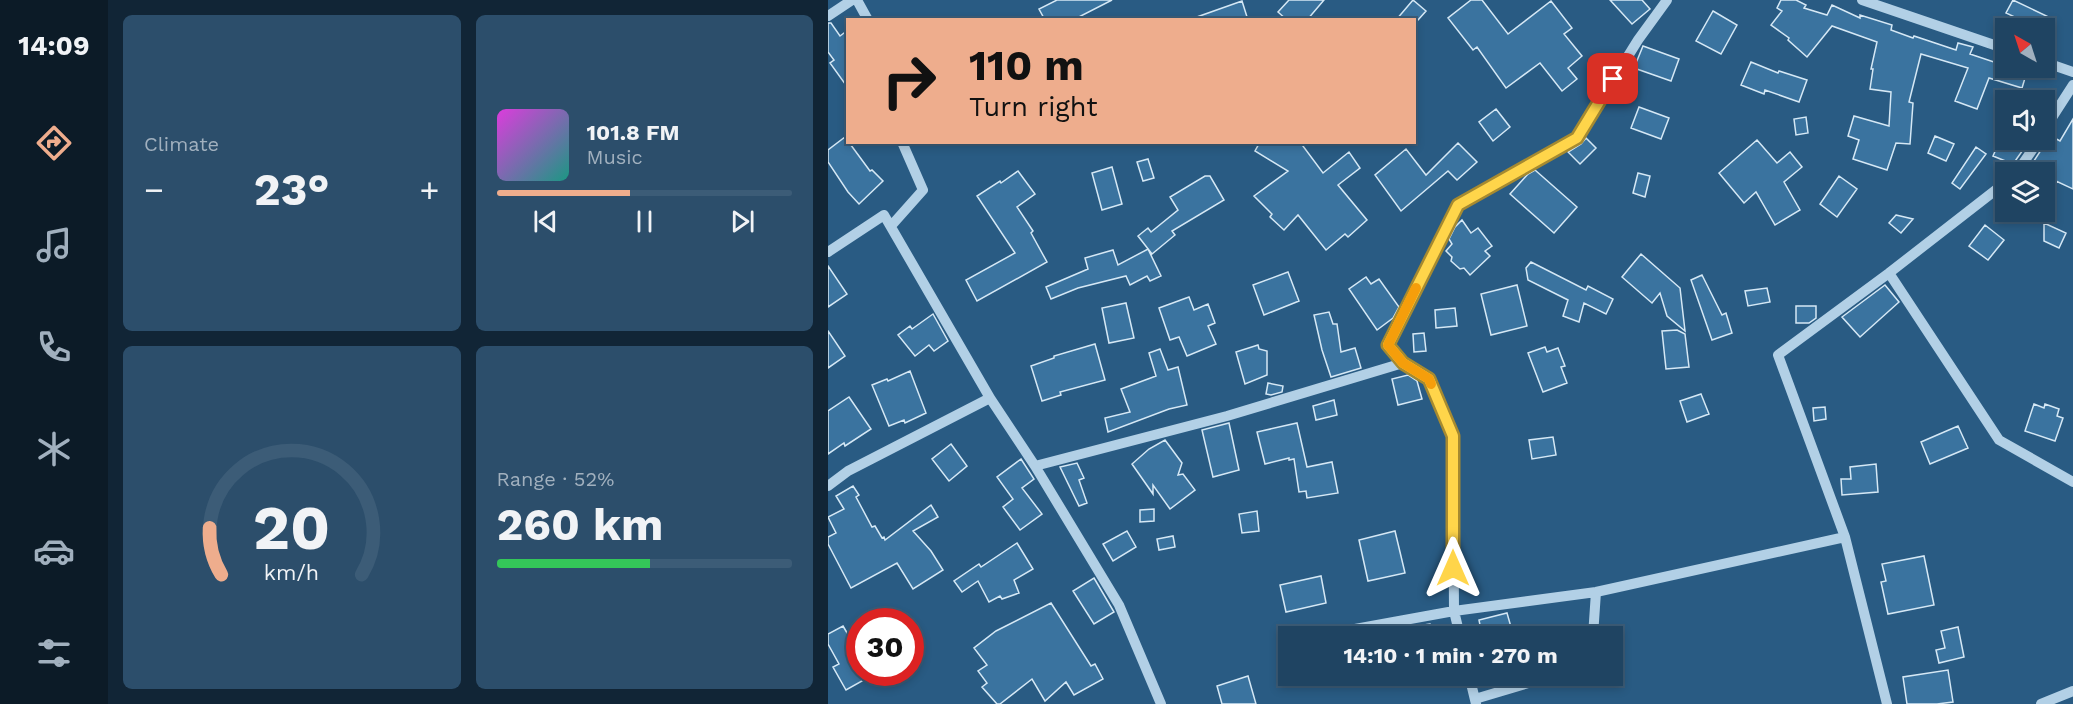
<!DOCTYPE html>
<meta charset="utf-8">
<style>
:root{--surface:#1f4462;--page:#2c4e6b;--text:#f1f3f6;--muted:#a1b0be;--line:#3c5c77;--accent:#eead8d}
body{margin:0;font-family:"Work Sans",sans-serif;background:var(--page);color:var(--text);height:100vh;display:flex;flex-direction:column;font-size:22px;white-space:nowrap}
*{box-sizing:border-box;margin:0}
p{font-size:20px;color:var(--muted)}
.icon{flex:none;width:33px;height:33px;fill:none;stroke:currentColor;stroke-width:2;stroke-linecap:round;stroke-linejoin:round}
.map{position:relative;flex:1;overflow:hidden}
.panel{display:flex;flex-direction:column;gap:15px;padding:15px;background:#112536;width:720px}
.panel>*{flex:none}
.banner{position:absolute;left:18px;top:18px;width:570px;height:126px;border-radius:0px;box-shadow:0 3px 9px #0003,0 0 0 2px var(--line);background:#eead8d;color:#111;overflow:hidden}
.needle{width:39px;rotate:321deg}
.fabs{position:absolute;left:1167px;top:18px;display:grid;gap:12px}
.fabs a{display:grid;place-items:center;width:60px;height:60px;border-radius:0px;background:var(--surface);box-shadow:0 3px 9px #0003,0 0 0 2px var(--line);font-size:30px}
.speed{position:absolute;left:18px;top:608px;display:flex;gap:12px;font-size:30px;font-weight:700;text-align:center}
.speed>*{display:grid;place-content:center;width:78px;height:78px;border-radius:50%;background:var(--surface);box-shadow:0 3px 9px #0003,0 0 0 2px var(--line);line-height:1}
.speed .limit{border:9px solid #d22;background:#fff;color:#111}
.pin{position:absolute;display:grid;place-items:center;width:51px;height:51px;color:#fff;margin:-26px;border-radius:12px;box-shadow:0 3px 9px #0006}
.me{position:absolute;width:66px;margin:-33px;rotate:0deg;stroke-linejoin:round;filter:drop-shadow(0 0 4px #0008)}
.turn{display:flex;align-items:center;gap:21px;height:126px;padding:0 24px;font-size:27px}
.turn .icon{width:78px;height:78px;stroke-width:2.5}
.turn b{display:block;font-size:42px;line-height:51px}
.big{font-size:45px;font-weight:700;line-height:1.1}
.panel .widget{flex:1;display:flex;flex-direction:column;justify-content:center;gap:9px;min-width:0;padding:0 21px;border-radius:9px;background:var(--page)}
.panel .dial{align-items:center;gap:0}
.dial svg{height:156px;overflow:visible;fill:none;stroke:var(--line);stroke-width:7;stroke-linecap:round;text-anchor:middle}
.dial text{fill:var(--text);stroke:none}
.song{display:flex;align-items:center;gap:18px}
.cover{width:72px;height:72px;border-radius:9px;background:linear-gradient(135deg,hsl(300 70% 55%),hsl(170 70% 35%))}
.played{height:6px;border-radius:3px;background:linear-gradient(90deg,var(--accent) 45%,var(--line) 45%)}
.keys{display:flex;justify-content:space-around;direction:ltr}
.heat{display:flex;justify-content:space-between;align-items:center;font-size:33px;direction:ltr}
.charge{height:9px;border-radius:4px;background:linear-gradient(90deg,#34c759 52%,var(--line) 0)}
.panel .tiles{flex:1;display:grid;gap:15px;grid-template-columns:repeat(2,1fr)}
.trip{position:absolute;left:450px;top:626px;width:345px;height:60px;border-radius:0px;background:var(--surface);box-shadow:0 3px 9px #0003,0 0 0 2px var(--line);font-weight:700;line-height:60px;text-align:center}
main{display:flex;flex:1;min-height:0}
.tabs{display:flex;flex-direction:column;width:108px;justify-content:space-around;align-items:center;background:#0c1b27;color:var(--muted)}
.tabs .icon{width:42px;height:42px}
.tabs .selected{color:var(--accent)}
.tabs b{font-size:27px;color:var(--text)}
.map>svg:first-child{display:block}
</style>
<main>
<nav class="tabs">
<b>14:09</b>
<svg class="icon selected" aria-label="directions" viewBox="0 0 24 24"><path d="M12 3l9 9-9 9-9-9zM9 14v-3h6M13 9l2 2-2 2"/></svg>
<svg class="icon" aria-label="music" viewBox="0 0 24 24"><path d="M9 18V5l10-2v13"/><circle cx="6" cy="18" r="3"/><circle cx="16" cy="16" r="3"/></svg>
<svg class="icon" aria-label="phone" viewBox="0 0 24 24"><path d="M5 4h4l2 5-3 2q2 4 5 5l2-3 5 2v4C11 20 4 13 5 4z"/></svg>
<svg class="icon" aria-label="climate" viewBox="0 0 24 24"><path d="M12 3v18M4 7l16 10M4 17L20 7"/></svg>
<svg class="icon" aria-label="car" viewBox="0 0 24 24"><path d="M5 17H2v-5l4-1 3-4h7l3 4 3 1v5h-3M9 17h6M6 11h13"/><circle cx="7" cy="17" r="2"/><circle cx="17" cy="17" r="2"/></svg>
<svg class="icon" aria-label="filters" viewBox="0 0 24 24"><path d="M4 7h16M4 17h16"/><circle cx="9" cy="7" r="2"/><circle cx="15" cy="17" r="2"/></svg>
</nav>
<section class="panel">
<div class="tiles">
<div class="widget"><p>Climate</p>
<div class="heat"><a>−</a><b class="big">23°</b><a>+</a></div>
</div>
<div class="widget">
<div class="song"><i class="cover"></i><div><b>101.8 FM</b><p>Music</p></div></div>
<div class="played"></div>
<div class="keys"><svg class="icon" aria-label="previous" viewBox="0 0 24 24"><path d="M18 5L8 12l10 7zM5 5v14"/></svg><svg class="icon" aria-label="pause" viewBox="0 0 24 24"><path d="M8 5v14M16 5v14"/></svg><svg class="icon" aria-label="next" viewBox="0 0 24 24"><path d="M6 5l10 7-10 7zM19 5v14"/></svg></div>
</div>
<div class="widget dial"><svg viewBox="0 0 100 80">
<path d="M14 69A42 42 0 1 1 86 69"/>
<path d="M14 69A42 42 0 0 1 8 45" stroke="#eead8d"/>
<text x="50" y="56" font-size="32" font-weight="700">20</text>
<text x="50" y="72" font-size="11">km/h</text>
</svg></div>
<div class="widget"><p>Range · 52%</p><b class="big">260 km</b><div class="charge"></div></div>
</div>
</section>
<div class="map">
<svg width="1245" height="704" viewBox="0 0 1245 704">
<rect width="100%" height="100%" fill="#295b83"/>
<path fill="#3a739f" stroke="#d5e8f5" stroke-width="1.5" d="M229 0H284L245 20H217L211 9Z
M461 0H496L479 20H459L450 12Z
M585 0 598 11 590 20H568Z
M643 0H654L680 34 723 1 744 28 736 34 754 56 740 68 749 79 734 91 712 63 678 88 649 47 645 50 620 18Z
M782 0H814L822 9 804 24Z
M953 0H968L978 5 976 8 999 15 1004 5 1032 18V15L1064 25 1063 30 1085 38 1086 36 1128 50 1130 43 1145 47 1142 54 1178 66V68H1200L1194 88 1161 78 1149 109 1127 101 1140 68 1093 54 1081 102 1085 103 1082 144 1068 143 1059 170 1025 159 1031 140 1020 136 1026 116 1061 126 1063 92 1042 89 1045 69H1043L1049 42 1004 26 979 57 960 40 961 38 943 25 954 11 949 8Z
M1185 0 1227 20 1221 33 1216 31V28H1210L1178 13Z
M414 1 420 20H367L366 18Z
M885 11 909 25 893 54 868 41Z
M0 23H3L12 36 20 30V88L2 63 6 60 0 52Z
M815 46 851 59 843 81 806 68Z
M923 62 950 73 951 71 979 80 971 102 937 90 936 94 913 85Z
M811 107 841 118 833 139 803 128Z
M668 109 682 127 665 141 651 122Z
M978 117 980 133 968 135 966 119Z
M1245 119V189L1228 181 1216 205V172L1202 167 1217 144 1218 137 1221 135 1232 141Z
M1107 136 1126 144 1118 161 1100 153Z
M17 137 42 171 44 170 55 181 31 204 20 192 0 162V150Z
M758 138 768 148 752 164 740 152 753 144Z
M929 140 949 163 962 152 974 167 956 182 972 210 947 225 928 192 916 203 891 173Z
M1172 140H1202L1185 164 1165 156Z
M432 142H472L495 173 521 152 532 168 510 185 539 220 520 237 517 234 498 250 470 215 456 230 442 217 444 214 426 196 460 171 427 151Z
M630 143 649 162 629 180 620 171 573 211 547 175 578 149 598 175Z
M1148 147 1158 154 1132 189 1124 183Z
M320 159 326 178 315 181 309 162Z
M284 167 294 204 274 210 264 173Z
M707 170 749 207 726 233 682 194 700 174Z
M190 171 207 194 189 207 205 231 203 233 219 262 149 301 138 280 187 253 149 196 172 181 173 183Z
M810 173 822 176 817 197 805 193Z
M377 176H382L396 200 344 231 347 235 324 254 310 236 320 228 323 232 350 210 342 197Z
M1011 176 1029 189 1009 217 992 204Z
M1068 215 1085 219 1073 233 1061 223Z
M634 220 643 233 650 228 664 246 657 251 662 256 642 275 636 268 632 269 623 261 624 257 618 251 624 244 621 239 627 227Z
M1216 223 1238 233 1231 248 1216 241Z
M1157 225 1176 240 1160 260 1141 246Z
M320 249 333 276 322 281 319 276 302 285 298 276 250 288 223 299 218 287 260 269 257 258 285 250 290 265Z
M813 254 852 288 857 331 839 316 832 293 824 303 794 277Z
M703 262 758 290 760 286 785 299 778 314 756 303 751 322 735 316 740 300 700 280 698 268Z
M0 266 19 294 0 307Z
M460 272 471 301 436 315 425 285Z
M874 275 894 315 898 313 904 333 884 340 863 280Z
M538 277 543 284 551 279 571 307 565 318 549 330 521 289Z
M689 285 699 326 663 335 653 294Z
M1057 285 1071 302 1032 337 1014 317Z
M939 288 942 302 920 306 917 291Z
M361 297 366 310 380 304 387 323 380 326 388 344 359 356 351 337 342 340 331 308Z
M298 303 306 338 281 343 274 308Z
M968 306H988V318L981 323H968Z
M627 308 629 326 608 328 607 310Z
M501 312 505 324H509L513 352 527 348 533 368 503 377 494 350 486 315Z
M105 314 120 341 106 351 101 345 87 356 70 335 82 326 84 329Z
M849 330 857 334 861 367 838 369 834 331Z
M0 331 17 356 0 368Z
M596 333 598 351 586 352 585 334Z
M267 344 277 380 232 392 233 395 214 401 203 366 226 358V356Z
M430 345 431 349 439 351V375L417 384 408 352Z
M717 347 719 352 730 348 737 366 733 367 739 383 715 392 700 353Z
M332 349 340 370 350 367 359 405 341 409 280 432 277 418 302 412 293 389 328 376 321 353Z
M82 371 98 413 77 423 76 420 61 426 44 385 59 379 60 381Z
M580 375 589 381 594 399 570 405 564 379Z
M440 383 455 386 454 392 443 395 438 394Z
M873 394 881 414 859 422 852 401Z
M21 397 43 429 17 446 16 443 0 454V411Z
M506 400 509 415 488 420 485 406Z
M1206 404 1216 408 1217 404 1231 409 1229 416 1235 418 1227 441 1197 431Z
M997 407 998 419 986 421 985 408Z
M401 423 411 470 385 477 374 430Z
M469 423 479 467 504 462 510 493 479 498 478 491 471 492 466 459 461 460V458L437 464 429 432Z
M1130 426 1140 448 1102 464 1093 442Z
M725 437 728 455 704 459 701 440Z
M337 440 354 463 350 475 355 474 367 490 342 509 325 485V494L304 464 321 449Z
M123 444 139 466 121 481 104 459Z
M193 459 206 479 194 488 214 514 192 530 175 507 185 499 169 477Z
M249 463 256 478 251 480 259 503 251 506 232 467Z
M1048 464 1050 492 1014 495 1013 479H1023L1022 467Z
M25 486 31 495 28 497 44 527 47 526 54 538 56 537 57 540 103 505 110 517 85 531 103 551 115 570 85 589 69 563 23 588 0 544V537L8 533 0 517 16 509 8 496Z
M326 509V521L312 522V510Z
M429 511 431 531 414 533 411 514Z
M299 531 308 547 285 561 275 544Z
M567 531 577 573 540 581 531 540Z
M345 536 347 547 331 550 329 539Z
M189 543 205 569 186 580 191 593 174 599 172 596 161 602 150 581 134 592 126 581 151 564 153 567Z
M1096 556 1106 605 1060 614 1053 582 1058 581 1054 564Z
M493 576 498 603 458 612 452 585Z
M266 578 286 612 266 624 245 591Z
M223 603 263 666 267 664 275 679 246 695 238 682 217 701 204 679 172 704H169L154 687 159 683 150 671 159 665 146 648 168 631Z
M679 613 683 627 654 635 651 620Z
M602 624 613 636H569V629Z
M15 626 32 655V672H50L18 690 5 667 11 664 0 644V634Z
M1130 627 1136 657 1111 663 1108 650 1117 648 1113 631Z
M1120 670 1125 702 1109 704H1079L1075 677Z
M420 676 428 704H394L389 686Z"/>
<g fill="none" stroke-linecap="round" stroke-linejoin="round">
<path stroke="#b2d0e6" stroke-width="10" d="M29 0 40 20
M1034 0 1178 49
M0 16 24 0
M1216 62 1245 72
M1216 130 1245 85
M1189 172 1211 140
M63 226 95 190 74 142
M0 252 56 215 162 398 207 466 291 605 333 704
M1061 273 1171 440 1245 482
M207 466 399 416 575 363
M0 486 20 471 162 398
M1017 537 1059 704
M516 631 626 611 768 592 1017 537 950 355 1061 273 1178 182
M632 636 626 611 625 436 601 379 575 363 560 345 630 205 749 138 810 40 839 0
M765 636 768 592
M641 675 648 704
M647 699 727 675
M1213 704 1245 691"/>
</g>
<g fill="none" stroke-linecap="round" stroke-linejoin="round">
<defs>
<path id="route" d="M625 568V436L601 379 575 363 560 345 630 205 749 138 785 79"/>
</defs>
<use href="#route" stroke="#a68a30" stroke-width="15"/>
<use href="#route" stroke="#ffd54a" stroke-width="10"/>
<path stroke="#f59e0b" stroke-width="10" d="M588 288 560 345 575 363 601 379 603 384"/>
</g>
</svg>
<div class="fabs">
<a><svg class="needle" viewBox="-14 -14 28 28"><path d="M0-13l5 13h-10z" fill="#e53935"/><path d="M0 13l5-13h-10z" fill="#a1b0be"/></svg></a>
<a><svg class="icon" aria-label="sound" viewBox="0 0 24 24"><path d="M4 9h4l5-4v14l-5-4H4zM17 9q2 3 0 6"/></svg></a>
<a><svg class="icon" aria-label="layers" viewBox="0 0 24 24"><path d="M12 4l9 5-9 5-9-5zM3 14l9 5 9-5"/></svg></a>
</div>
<div class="speed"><div class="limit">30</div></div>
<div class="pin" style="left:785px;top:79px;background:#d93025"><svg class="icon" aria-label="arrive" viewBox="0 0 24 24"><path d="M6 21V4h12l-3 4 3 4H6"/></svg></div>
<svg class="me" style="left:625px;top:568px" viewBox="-20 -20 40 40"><path d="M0-17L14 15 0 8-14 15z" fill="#ffd54a" stroke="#fff" stroke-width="4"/></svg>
<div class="trip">14:10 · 1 min · 270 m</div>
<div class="banner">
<div class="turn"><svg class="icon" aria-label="right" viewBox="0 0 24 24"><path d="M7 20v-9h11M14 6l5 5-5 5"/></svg><div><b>110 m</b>Turn right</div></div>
</div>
</div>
</main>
